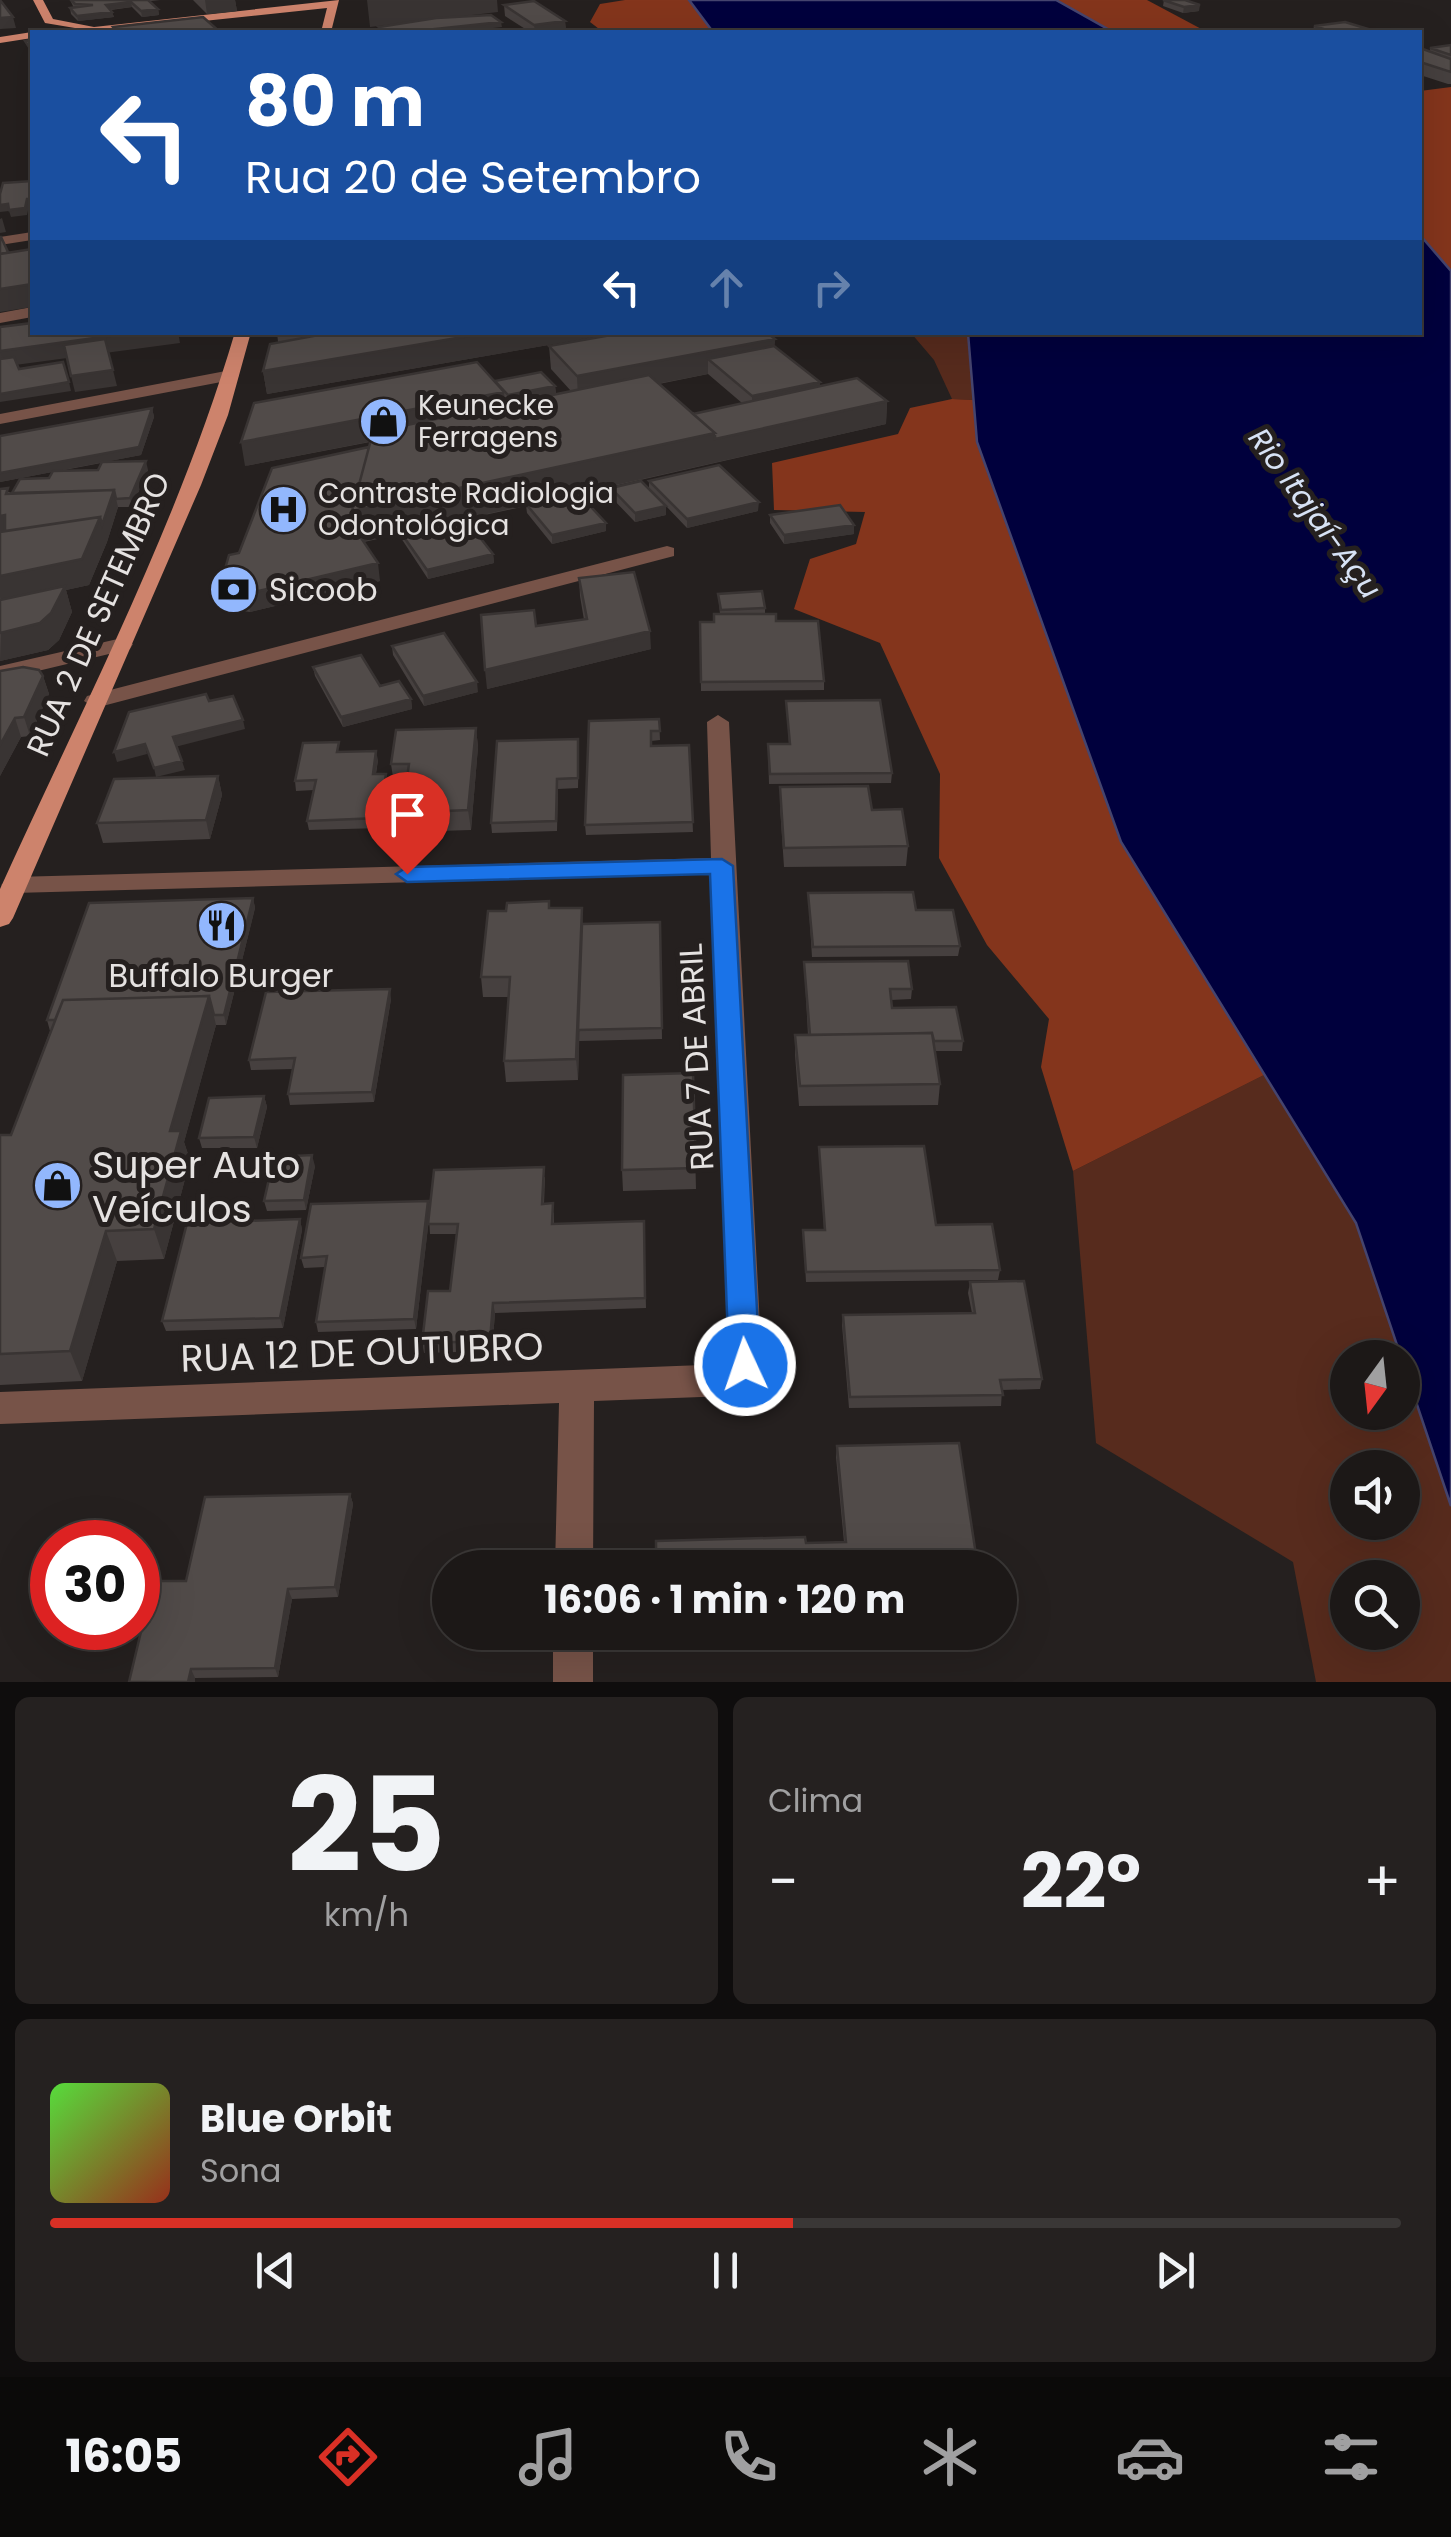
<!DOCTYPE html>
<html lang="pt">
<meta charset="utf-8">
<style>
:root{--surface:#1c1817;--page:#252120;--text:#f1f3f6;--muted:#a0a0a1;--line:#3a3736;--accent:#d93025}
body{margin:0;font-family:Poppins,sans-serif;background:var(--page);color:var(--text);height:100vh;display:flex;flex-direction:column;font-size:38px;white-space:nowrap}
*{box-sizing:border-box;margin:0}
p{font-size:32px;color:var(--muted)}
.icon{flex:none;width:55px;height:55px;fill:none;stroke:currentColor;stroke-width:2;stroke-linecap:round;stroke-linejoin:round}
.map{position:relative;height:1682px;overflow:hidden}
.drawer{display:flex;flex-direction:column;gap:15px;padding:15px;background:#0f0d0d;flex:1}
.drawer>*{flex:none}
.hud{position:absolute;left:30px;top:30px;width:1392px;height:305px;border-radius:0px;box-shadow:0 10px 40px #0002,0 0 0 2px var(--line);background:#1a4fa0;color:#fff;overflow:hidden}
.needle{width:65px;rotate:195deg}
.tools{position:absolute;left:1330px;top:1340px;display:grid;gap:20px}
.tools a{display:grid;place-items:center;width:90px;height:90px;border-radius:50%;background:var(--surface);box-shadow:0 10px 40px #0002,0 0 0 2px var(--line);font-size:50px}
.speed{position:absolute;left:30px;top:1520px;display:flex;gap:20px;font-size:50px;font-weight:700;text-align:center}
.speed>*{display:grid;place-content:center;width:130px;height:130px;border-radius:50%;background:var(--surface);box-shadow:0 10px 40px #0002,0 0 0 2px var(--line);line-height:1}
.speed .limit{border:15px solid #d22;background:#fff;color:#111}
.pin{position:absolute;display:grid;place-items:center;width:85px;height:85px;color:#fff;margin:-102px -42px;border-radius:50% 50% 50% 0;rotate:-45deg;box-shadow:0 0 10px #0007}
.pin .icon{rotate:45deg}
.me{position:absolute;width:110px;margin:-55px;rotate:357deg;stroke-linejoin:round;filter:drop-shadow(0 0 8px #0008)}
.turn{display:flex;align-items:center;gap:35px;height:210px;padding:0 50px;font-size:45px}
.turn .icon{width:130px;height:130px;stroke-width:2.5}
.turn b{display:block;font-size:70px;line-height:85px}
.lanes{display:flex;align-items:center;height:95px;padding:0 50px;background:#0003;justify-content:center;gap:50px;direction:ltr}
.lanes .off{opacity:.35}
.big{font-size:75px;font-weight:700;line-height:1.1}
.drawer .card{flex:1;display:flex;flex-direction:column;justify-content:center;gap:15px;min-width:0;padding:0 35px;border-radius:15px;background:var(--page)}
.drawer .dial{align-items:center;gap:0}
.dial b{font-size:130px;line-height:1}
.song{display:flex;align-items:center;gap:30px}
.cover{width:120px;height:120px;border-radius:15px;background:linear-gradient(135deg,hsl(110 70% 55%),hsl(10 70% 35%))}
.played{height:10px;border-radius:5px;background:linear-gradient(90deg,var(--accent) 55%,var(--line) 55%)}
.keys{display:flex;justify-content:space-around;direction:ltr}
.heat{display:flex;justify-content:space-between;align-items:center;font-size:55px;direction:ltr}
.drawer .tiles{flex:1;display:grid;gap:15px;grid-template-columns:1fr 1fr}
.card:last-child{grid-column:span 2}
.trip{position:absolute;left:432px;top:1550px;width:585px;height:100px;border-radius:50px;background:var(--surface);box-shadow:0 10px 40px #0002,0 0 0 2px var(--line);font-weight:700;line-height:100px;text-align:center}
.tab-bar{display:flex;height:160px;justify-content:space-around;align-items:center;background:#0b0a09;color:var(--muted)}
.tab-bar .icon{width:70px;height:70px}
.tab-bar .on{color:var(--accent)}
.tab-bar b{font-size:45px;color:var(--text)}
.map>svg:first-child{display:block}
</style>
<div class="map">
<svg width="1451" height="1682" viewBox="0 0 1451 1682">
<rect width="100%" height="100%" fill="#25201f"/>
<path fill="#572b1d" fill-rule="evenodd" d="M911 333H968L974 400 952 399 934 360Z
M1264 1075 1356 1223 1401 1357 1348 1358V1412H1402L1403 1362 1451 1506V1682H1316L1293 1562 1096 1443 1073 1171ZM1348 1468H1402V1522H1348ZM1348 1578H1402V1632H1348Z"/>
<path fill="#84351c" d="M625 0H689L713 32H603L590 22 600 4Z
M1056 0H1147L1207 32H1113Z
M1451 87V271L1420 235V91Z
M952 399 974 400 977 442 1121 842 1264 1075 1073 1171 1041 1067 1049 1019 987 945 939 858 940 774 880 643 794 609 810 559 856 544 865 512 774 510 772 463 898 434 910 408Z"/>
<path fill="#00003d" stroke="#45446e" stroke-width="2.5" d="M689 0H1056L1113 32H713Z
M1420 235 1451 271V1506L1356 1223 1121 842 977 442 968 333 1420 332Z"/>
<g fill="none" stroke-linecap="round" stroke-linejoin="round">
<path fill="#775348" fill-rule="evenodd" d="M32 232V240L0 245V237Z
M32 307V317L0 323V313Z
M231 370 239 375 237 379 0 424V414Z
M667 546 674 548V556L95 708 84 701 87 696Z
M122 638 133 644 130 649 0 680V666Z
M718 715 729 722 762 1365 752 1386 728 1396 594 1401 593 1568H555L559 1403 0 1424V1392L728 1364 712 874 14 893 1 885 14 877 711 858 707 722Z
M553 1632H593V1682H553Z"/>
<path fill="#cd836c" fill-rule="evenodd" d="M33 0H43L53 19 94 27 339 0 331 32H321L327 8 99 32 45 23Z
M32 32V38L0 43V37Z
M235 332H251L228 415 201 485 13 918 9 924 0 927V889C83 706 178 525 235 332Z"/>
</g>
<path fill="#46403f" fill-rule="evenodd" d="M70 0H160L150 1 158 9 159 15 142 17 132 7 111 10 114 17 78 21 71 14 70 8H74Z
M193 0H235L237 11 207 14Z
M1164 0 1199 11 1183 13 1163 6Z
M504 5 565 21 566 32H530L505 16Z
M1314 26 1378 32H1313Z
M1451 45V84H1448L1420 75V48L1430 52V48Z
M277 332H623L267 394 263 371 278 342Z
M775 339 774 346 820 386 887 401 886 424 579 494 606 531 552 544 527 513 526 506 466 519 493 554 494 563 428 579 401 538 400 534 364 542 380 581 250 612 223 608 219 590 239 553 369 447 370 442 245 466 495 382 555 386 556 394 571 391 551 369 549 346ZM708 374 742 403 693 414 659 384Z
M152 408 154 417 141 455 104 462 148 470 132 507H118L107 542 89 585 66 590 72 612 59 640 48 650 0 661V489L12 493 49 478 52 472 0 482V436ZM101 463 98 470 59 471Z
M649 481 758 511 687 528 666 506V515L635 522 611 497V488L649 489Z
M770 515 854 525V534L784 544 770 523Z
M579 578 651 649 487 689 536 626 584 620 580 596Z
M718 594 765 608V614L776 621 824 681V690L701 691 700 622H714L720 614Z
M392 646 478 692 424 706 393 655Z
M313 667 380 686 411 699 412 709 343 727 315 676Z
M0 671 43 676 49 694 30 736 21 737 0 776Z
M786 701 892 773 891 783 769 784 768 744H789Z
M659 719 660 740 651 741V746L689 745 693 832 586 835 585 825Z
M476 728 478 747 471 830 405 832 402 813 406 783 394 784 391 764Z
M579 749 578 788 558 789 557 831 492 833 491 823Z
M341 752 378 760 376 774 388 784 381 828 309 830 307 821 314 790 296 791 295 781Z
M218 776 222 795 210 839 103 843 97 823Z
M780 787 908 846 906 866 784 867 780 807Z
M808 893 960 946 958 956 812 957Z
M253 898 255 908 226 1025H216L184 1142 190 1160 164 1259 117 1261 82 1381 0 1385V1135H11L50 1031 47 1020Z
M549 908 583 924 660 922 662 1039 579 1041 578 1080 506 1082 504 1061 509 997H483L481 977Z
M804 962 912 989 911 999 891 1000 892 1008 963 1041 962 1051H935L940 1084 938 1105 799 1106 795 1055V1035H808Z
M391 999 374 1102 290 1105 288 1094 293 1069 251 1070 249 1060Z
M693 1073 696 1189 623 1191 622 1170Z
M264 1096 267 1107 257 1148H202L199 1138Z
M819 1147 936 1225 1000 1270 998 1280 806 1282 803 1230H824Z
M315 1166 306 1210 267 1211 264 1201Z
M545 1177 544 1204 554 1213V1224L644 1221 646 1308 495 1313 492 1351 424 1353 422 1343 450 1291 456 1234H430L429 1218 416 1329 318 1332 316 1322 325 1267 304 1268 301 1258 430 1211Z
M300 1219 302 1230 283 1328 166 1331 162 1321Z
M970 1282 1042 1379 1040 1389 1002 1390 1001 1406 849 1408 842 1325 843 1315 972 1313 968 1293Z
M837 1446 978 1568 806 1543 844 1542 836 1457Z
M350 1494 353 1504 338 1597 292 1599 278 1677 195 1678V1682H129L186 1581Z
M656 1632H855L656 1639Z"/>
<path fill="#393433" d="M205 0H235L237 11 207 14Z
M367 0H497L498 12 370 27Z
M131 2 132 7 107 10 106 5Z
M1200 5 1199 11 1183 13 1184 7Z
M158 9 159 15 142 17 141 11Z
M112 12 114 17 78 21 77 16Z
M13 17 16 28 0 29V18Z
M565 21 566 32H535L534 25Z
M501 22 502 27 457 32H407Z
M32 199V206H29L27 215 11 217 9 211 0 212V205Z
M2 218 6 232 0 233V219Z
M32 284V307L0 312V289Z
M138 332H178L180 343 0 367V351Z
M492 332H623L267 394 263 371Z
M775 339 774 362 708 359V374L578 399 577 376Z
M113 370 117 386 75 392 71 376Z
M69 382 71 391 0 402V394Z
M820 382V398L752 412V396Z
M555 386 556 394 509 403 508 395Z
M504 392 506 415 245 466 241 442Z
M887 401 886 424 402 533 399 530 400 534 356 543 352 511 715 433Z
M152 408 154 417 141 455 0 482V473Z
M146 461 148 470 132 507 130 498Z
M114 490 118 507 107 542 89 585 66 590 72 612 59 640 48 650 0 661 2 604 0 597V576L10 558Z
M759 502 758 511 687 528V519Z
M666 506V515L635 522V513Z
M5 515 10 532 0 534V516Z
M606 523V531L552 544V535Z
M854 525V534L784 544V535Z
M493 554 494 563 428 579 427 570Z
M378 563 380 581 250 612 246 594Z
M650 631 651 649 487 689 485 670Z
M43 676 49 694 30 736 24 717Z
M477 682 478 692 424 706 423 696Z
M411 699 412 709 343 727 341 717Z
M15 718 21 737 0 776V745Z
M243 720 245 729 175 747 173 737Z
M476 728 478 747 471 830 468 810Z
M145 744 147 754 117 762 114 752Z
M376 751 378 760 374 784 373 774Z
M182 761 185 770 156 777 154 768Z
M386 774 388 784 381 828 379 818Z
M218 776 222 795 210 839 206 820Z
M253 898 255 908 226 1025 224 1015Z
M582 908 583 928 578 1080 576 1059Z
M390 989 391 999 374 1102 372 1092Z
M209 996 216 1025 184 1142 190 1160 164 1259 154 1229 170 1131Z
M264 1096 267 1107 257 1148 254 1137Z
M312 1155 315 1166 306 1210 304 1200Z
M428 1201 430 1211 416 1329 414 1319Z
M300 1219 302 1230 283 1328 280 1318Z
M106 1231 117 1261 82 1381 70 1351Z
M493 1303 495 1313 492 1351 490 1341Z
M350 1494 353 1504 338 1597 335 1587Z
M288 1589 292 1599 278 1677 275 1668Z
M191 1669 195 1678V1682H188Z"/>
<path fill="#514b49" stroke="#393433" stroke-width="2.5" d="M71 0H148L158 9 141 11 131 2 106 5 112 12 77 16 70 8 93 5 75 4Z
M1163 0H1185L1200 5 1184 7Z
M0 1V0L13 17 0 18Z
M534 1 565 21 534 25 504 5Z
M491 15 501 22 407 32H386L379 27 436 18Z
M203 17 220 32H117L113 27Z
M1345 22 1378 32H1333L1314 26Z
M32 40V47H29L25 41Z
M1451 45V55L1430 48Z
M1420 48 1451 59V72L1420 62Z
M32 181V199H27L25 208 9 210 8 204 0 205V194L3 183Z
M0 237H1L8 252 0 254Z
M32 249V284L0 289V254Z
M32 323V332H138L0 351V327Z
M335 332H492L263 371 270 344Z
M628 332H766L775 339 577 376 549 346Z
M105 339 113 370 71 376 64 345Z
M774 346 820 382 752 396 708 359Z
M14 357 19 369 63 362 69 382 0 394V359Z
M477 362 504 392 241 442 254 403Z
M541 372 555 386 508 395 495 381Z
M649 375 715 433 352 511 373 432Z
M857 378 887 401 715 439V433L693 414Z
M152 408 139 447 0 473V436Z
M369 447 352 511 353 526 378 563 246 594 219 590 229 555 239 553 272 468Z
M146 461 130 498 116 499 114 490 12 493 20 479 49 478 53 471 98 470 102 462Z
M719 465 759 502 687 519 649 481Z
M641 481 666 506 635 513 611 488Z
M8 488 6 494 114 490 102 525 100 517 5 531V515L0 516V489Z
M578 493 606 523 552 535 526 504Z
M840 505 854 525 784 535 770 515Z
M463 516 493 554 427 570 399 530Z
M100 517 82 559 0 576V532Z
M634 572 650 631 485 670 481 615 534 610 536 626 587 619 579 578Z
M65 586 51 613 40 623 0 633V600Z
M762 591 765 608 721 610 718 594Z
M714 614H776V621H818L824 681 701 682 700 622H714Z
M444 633 477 682 423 696 392 646Z
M361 655 380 686 399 681 411 699 341 717 313 667Z
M23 667 39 670 43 676 24 717 15 718 0 745V671Z
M206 694 209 701 233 696 243 720 173 737 182 761 154 768 145 744 114 752 129 712Z
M880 700 892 773 770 774 768 744H790L786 701Z
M659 719 660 731H651V746L689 745 693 822 585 825 589 721Z
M476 728 468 810 402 813 409 764H391L396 730Z
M578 739V778L557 779 556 821 491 823 497 741Z
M339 742 337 752 376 751 373 774H386L379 818 307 821 316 780 295 781 303 743Z
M218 776 206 820 97 823 114 779Z
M868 786 872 810 902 809 908 846 784 848 780 787Z
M913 892 916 910H953L960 946 813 947 808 893Z
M253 898 224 1015H214L209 996 63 1000 55 1020H47L89 903Z
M549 901V908H582L576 1059 504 1061 510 977H481L488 911H506L507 903Z
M660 922 662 1028 578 1030 582 924Z
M908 961 912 989H890L892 1008 956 1007 963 1041H934L932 1033 810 1035 804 962Z
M390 989 372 1092 288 1094 295 1058 249 1060 266 992Z
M209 996 170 1131H181L154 1229 106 1231 70 1351 0 1354V1135H11L63 1000Z
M932 1033 940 1084 800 1086 795 1035Z
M693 1073 696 1168 622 1170 623 1075Z
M264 1096 254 1137 199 1138 209 1098Z
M924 1146 936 1225 992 1224 1000 1270 806 1272 803 1230H825L819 1147Z
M312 1155 304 1200 264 1201 274 1157Z
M544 1167 542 1204 553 1203 552 1224 644 1221 645 1298 493 1303 490 1341 422 1343 428 1291H450L458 1224H428L434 1170Z
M428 1201 414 1319 316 1322 327 1256 301 1258 311 1204Z
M300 1219 280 1318 162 1321 187 1223Z
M1024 1281 1042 1379 1000 1380 1003 1395 850 1397 843 1315 975 1313 970 1282Z
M959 1443 978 1568H656V1541L805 1537 806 1543 846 1542 837 1446Z
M350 1494 335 1587 288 1589 275 1668 191 1669 188 1682H129L153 1581H186L205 1497Z"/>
<path fill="#1a73e8" stroke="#114b97" stroke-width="2.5" d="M722 859 733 866 760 1365 756 1374 745 1378 734 1374 729 1365 710 874 407 882 396 874 407 867Z"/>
<defs>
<symbol id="shop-disc" viewBox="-11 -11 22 22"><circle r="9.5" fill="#92b7fd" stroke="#25201f"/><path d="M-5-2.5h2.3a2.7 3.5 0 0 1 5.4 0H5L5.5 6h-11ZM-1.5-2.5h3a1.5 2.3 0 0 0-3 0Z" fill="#111"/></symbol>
<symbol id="hospital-disc" viewBox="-11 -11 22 22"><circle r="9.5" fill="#92b7fd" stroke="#25201f"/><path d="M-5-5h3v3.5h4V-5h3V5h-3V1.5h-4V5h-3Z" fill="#111"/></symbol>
<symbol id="bank-disc" viewBox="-11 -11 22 22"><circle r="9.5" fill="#92b7fd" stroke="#25201f"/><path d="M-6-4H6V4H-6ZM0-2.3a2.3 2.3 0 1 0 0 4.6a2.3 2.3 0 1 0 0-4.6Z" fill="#111"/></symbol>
<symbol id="restaurant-disc" viewBox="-11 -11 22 22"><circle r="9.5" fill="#92b7fd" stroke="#25201f"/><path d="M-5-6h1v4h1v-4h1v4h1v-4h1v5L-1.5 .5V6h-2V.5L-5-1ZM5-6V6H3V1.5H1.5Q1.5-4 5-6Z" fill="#111"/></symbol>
</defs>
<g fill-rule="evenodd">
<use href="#shop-disc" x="356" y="394" width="55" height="55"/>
<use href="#hospital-disc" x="256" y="482" width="55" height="55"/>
<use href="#bank-disc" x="206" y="562" width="55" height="55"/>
<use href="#restaurant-disc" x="194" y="898" width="55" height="55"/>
<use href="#shop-disc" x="30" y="1158" width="55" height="55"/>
</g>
<g text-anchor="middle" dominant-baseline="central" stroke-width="10" stroke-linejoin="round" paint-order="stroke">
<g font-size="28" fill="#e5e2e1" stroke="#25201f" text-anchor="start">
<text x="418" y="405">Keunecke<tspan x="418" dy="32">Ferragens</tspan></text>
<text x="318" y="493">Contraste Radiologia<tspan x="318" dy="32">Odontológica</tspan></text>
</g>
<g font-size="30" font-style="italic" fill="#d7e2f5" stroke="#25201f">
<text transform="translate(1315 513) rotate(54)">Rio Itajaí-Açu</text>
</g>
<g font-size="32" fill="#e5e2e1" stroke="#25201f" text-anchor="start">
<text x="269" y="589">Sicoob</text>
<text x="221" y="975" text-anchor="middle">Buffalo Burger</text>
</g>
<g font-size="32" fill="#e5e2e1" stroke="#25201f">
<text transform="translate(98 614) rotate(-66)">RUA 2 DE SETEMBRO</text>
<text transform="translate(696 1057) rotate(-93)">RUA 7 DE ABRIL</text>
</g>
<g font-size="38" fill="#e5e2e1" stroke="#25201f" text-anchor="start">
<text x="92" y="1164">Super Auto<tspan x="92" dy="44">Veículos</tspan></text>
</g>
<g font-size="38" fill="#e5e2e1" stroke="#25201f">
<text transform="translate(362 1352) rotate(-2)">RUA 12 DE OUTUBRO</text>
</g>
</g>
</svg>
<div class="tools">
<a><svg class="needle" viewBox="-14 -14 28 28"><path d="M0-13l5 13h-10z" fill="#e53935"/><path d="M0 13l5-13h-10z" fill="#a0a0a1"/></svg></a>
<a><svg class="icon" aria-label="sound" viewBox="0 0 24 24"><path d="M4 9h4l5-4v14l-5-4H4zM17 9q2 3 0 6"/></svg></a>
<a><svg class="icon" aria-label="search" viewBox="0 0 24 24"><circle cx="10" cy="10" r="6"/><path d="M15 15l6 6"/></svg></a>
</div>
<div class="speed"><div class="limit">30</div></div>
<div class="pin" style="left:407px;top:874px;background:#d93025"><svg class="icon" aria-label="arrive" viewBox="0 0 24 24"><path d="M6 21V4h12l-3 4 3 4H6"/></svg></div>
<svg class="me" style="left:745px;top:1365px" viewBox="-20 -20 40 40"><circle r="17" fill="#1a73e8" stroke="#fff" stroke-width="3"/><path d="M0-11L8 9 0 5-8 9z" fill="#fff"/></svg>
<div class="trip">16:06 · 1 min · 120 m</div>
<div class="hud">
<div class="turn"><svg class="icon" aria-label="left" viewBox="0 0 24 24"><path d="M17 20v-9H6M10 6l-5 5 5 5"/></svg><div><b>80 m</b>Rua 20 de Setembro</div></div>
<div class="lanes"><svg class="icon" aria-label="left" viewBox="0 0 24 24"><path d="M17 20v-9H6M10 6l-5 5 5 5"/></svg><svg class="icon off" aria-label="ahead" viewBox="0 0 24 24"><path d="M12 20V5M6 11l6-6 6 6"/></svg><svg class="icon off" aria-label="right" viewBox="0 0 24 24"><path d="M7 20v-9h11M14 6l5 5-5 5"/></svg></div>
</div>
</div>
<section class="drawer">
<div class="tiles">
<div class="card dial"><b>25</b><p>km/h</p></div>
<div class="card"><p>Clima</p>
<div class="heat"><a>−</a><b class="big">22°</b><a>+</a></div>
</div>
<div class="card">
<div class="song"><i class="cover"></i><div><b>Blue Orbit</b><p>Sona</p></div></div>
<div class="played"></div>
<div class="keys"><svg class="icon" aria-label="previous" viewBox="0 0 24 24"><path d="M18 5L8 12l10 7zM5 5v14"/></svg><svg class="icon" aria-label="pause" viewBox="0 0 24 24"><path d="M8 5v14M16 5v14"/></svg><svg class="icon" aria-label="next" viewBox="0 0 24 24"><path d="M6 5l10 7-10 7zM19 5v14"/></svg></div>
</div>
</div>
</section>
<nav class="tab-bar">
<b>16:05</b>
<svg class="icon on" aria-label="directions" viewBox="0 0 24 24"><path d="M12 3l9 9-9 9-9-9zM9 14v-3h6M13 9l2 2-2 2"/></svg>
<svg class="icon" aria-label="music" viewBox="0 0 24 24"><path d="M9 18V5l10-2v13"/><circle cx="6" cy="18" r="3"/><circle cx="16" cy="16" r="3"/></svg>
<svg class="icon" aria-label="phone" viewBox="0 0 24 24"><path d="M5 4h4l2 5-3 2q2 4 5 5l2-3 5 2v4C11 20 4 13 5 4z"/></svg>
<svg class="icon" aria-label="climate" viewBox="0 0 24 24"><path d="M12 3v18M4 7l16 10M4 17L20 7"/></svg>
<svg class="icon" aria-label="car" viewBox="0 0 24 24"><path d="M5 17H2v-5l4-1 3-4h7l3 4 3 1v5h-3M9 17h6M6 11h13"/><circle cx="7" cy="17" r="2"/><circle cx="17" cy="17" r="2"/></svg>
<svg class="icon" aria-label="filters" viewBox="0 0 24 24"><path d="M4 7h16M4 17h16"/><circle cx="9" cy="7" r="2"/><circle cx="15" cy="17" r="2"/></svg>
</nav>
